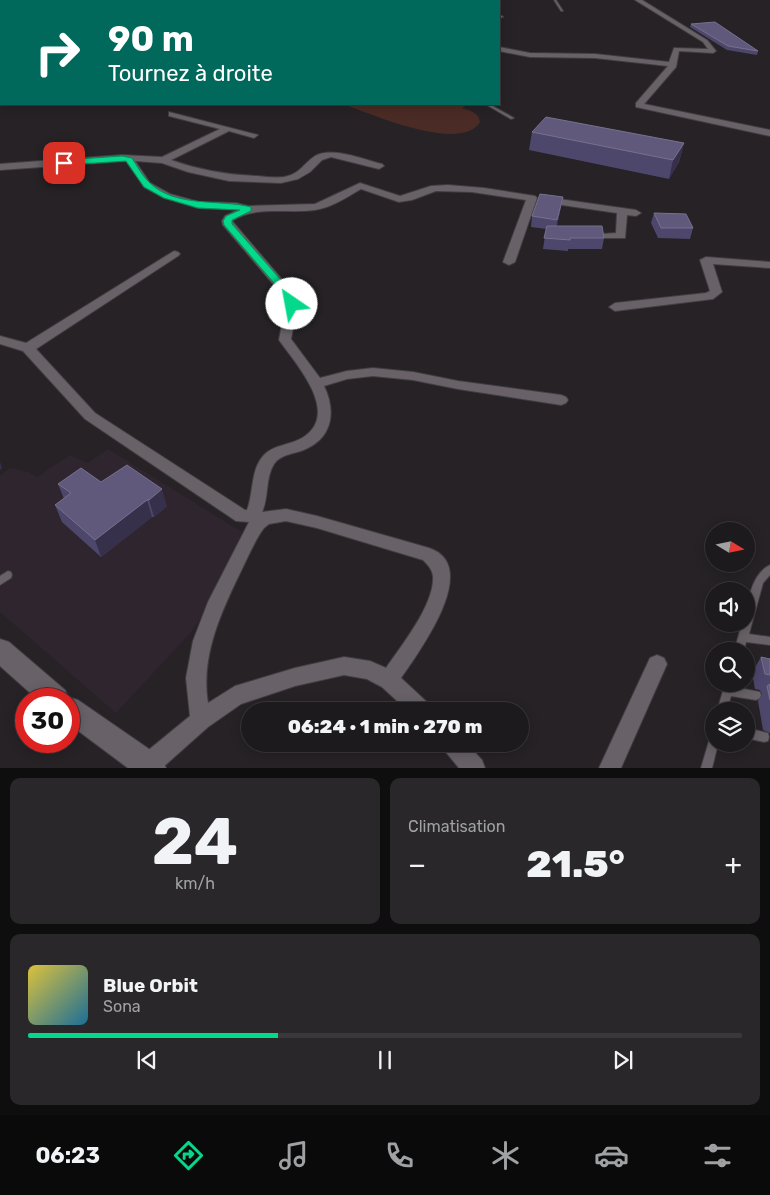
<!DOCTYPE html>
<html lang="fr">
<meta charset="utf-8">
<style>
:root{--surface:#1c1a1c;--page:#292729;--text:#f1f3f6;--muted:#a0a1a3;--line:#3a383b;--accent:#04d98b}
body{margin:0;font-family:Rubik,sans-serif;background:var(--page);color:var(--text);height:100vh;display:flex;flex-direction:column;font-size:19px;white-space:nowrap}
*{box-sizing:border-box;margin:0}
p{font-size:16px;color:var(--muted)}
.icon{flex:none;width:28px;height:28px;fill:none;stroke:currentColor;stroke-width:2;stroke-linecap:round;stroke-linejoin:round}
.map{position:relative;height:768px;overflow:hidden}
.drawer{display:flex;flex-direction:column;gap:10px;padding:10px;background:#0f0e0f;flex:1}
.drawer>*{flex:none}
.guide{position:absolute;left:0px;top:0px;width:500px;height:105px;box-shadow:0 2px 12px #0003,0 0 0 1px var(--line);background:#00695c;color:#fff;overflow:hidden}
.needle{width:32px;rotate:100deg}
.controls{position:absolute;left:705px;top:522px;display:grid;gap:10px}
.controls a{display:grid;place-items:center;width:50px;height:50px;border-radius:50%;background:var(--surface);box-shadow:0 2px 12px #0003,0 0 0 1px var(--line);font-size:25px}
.speed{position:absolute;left:15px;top:688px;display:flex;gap:10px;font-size:25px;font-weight:700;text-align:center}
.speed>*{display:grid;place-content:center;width:65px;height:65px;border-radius:50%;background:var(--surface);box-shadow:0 2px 12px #0003,0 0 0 1px var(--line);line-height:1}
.speed .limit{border:8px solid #d22;background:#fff;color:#111}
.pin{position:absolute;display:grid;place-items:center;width:42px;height:42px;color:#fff;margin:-21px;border-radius:10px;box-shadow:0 2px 8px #0006}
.me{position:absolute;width:55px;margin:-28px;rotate:327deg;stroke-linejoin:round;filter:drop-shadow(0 0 4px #0008)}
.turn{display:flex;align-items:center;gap:18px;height:105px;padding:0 25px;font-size:22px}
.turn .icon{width:65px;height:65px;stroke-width:2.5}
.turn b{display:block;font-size:35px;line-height:42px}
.big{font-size:38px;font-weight:800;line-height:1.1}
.drawer .card{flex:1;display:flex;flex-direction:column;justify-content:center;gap:8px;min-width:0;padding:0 18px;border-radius:10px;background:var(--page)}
.drawer .dial{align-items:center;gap:0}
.dial b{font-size:65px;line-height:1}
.song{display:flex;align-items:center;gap:15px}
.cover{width:60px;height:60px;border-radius:8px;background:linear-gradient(135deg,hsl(50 70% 55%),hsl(200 70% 35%))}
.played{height:5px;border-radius:2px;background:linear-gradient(90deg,var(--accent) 35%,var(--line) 35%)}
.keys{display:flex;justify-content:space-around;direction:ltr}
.heat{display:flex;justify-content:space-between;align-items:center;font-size:28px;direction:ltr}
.drawer .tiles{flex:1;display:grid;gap:10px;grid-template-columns:1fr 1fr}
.card:last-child{grid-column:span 2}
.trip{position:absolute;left:241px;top:702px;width:288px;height:50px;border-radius:25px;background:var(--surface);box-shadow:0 2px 12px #0003,0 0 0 1px var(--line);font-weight:800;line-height:50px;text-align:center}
.dock{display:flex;height:80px;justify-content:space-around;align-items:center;background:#0b0a0b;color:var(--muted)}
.dock .icon{width:35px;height:35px}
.dock .current{color:var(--accent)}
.dock b{font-size:22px;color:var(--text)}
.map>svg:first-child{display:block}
</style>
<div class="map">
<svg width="770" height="768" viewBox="0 0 770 768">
<rect width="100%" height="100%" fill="#262226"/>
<path fill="#2e252f" d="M108 449 242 532 207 609 191 632 116 713 0 612V475L10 468 29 472 37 477 70 455 88 463Z"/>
<path fill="#4b2b25" d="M343 104H457L465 106 462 108C470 111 479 112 480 122 461 154 369 113 343 104Z"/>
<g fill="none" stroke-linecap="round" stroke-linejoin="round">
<defs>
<path id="service" d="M453 0H455V1H453Z
M554 0H556L563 11H561Z
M499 16H502L503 17 499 18Z
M485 104H489L514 118 511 119Z
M770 565V575L763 583 749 634 770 637V645L746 642 744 651H734L742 624H746C746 605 751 574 770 565Z
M8 571 11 572 12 575 11 578 0 585V576Z
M725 684H735L734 687 760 692 761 695 760 698 756 700 731 696 727 711H717Z
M746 728 768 733 769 737 768 741 764 742 746 738Z
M714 736V744H718L712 768H701L709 741 710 737Z"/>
<path id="minor" d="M119 0H129L130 1H120Z
M296 0H314L315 1H297Z
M635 0H642L707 40 716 51 713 53 679 51 676 67 644 104 770 130V136L636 107V103L668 66 595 58 530 57 499 51V47L530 53 595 54 669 62 674 48 708 49 703 42Z
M0 50H1V55H0Z
M169 112 258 135 254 138 229 131 171 160C199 170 227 175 257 176 266 177 275 178 284 177 300 174 303 164 315 156 332 146 365 160 382 164L384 166 379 169 331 157 322 160 310 172 298 179 281 183 229 181 188 172 162 163 135 161 150 183 170 194 199 202 236 203 248 206 315 204 360 183 400 196 431 186 448 185 484 188 535 196 537 198 515 262 509 265 503 262 526 200 472 192 436 191 412 200 399 202 361 189C347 197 331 208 315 210 288 214 256 205 232 221L297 297V308L291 339 320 378 347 371 373 368 413 372 458 381 561 395 566 397 568 400 566 403 561 405 458 389 413 380 373 376 347 379 324 386C337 413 332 440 301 451 292 454 280 455 274 464 265 478 269 498 262 512L286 509 317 516 429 548C483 566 418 653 401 678L429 704 432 711H408L382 687 367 679 344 675 295 686 241 704 208 727 162 768H138L137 765 140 757 190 716 186 678 193 641 208 602 249 522 236 521 85 419 23 351 0 344V336L26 343 174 251 178 252 180 254 178 256 36 349 95 413 245 510H247C254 492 250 470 264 455 273 445 290 445 302 438 342 414 296 364 279 340L285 308V298L223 225 222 221 225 216 238 210 198 208 164 198 144 187 126 161 0 170V164L122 155 162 157 220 129 169 116ZM286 521 317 528 423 560C428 565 432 569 433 576 435 604 401 646 386 668L370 661 344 657 295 668 235 686 208 703C200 656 222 610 242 569 249 555 255 540 264 528L269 524Z
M545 197 636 210 641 213 636 216 627 215 625 238H602L601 236 602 234 616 233 617 213 541 202 540 200Z
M706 257 770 262V268L713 264 722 292 713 299 615 311 609 307 615 303 706 293 710 291 700 260Z
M657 655 664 658 667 664 621 768H599L650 658Z
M442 744H467L482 760 485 768H459L445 751Z"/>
<path id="tertiary" d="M0 639 9 642 65 690 68 697 78 700 162 758 166 768H128L69 724V699H37L0 666Z"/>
</defs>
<use href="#service" stroke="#413e41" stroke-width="2"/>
<use href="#minor" stroke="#413e41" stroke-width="2"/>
<use href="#tertiary" stroke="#413e41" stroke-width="2"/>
<use href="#service" fill="#686268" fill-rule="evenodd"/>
<use href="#minor" fill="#686268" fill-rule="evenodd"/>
<use href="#tertiary" fill="#686268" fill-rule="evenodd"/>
</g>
<path fill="#4e476c" d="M221 0H285L282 1H240Z
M691 24 758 51 757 55 727 50 690 27Z
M532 132 684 143 679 162 669 179 529 150Z
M563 197 557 226 604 238 602 249H568V251L543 249 546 229 531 227 532 216Z
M654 213 693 228 690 239 658 238 651 223Z
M101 482 167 506 154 517H152L101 557 62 522 55 505 64 499 58 484Z
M761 657 770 659V733L763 730 758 701 762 694 760 690 755 689 752 673Z"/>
<path fill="#37304a" d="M273 0H285L282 1H271Z
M684 143 679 162 669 179 673 160Z
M563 197 561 207 556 230 557 220Z
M0 462 2 468 0 470Z
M162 489 167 506 154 517 149 500Z
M147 500 152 517 101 557 95 540Z"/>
<path fill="#60597b" stroke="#77718e" d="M254 0H273L271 1Z
M340 0H346L355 1H337Z
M715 22 758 51 728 46 691 24Z
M546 117 684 143 673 160 532 132Z
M540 194 563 197 557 220 532 216Z
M654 213 686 214 693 228H661Z
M547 226H602L604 238H570V240L544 238Z
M127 465 162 489 149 500H147L95 540 55 505 71 493 58 484 81 468 101 482Z
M761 657 770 659V675L765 674Z
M770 684V700L767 686Z"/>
<path fill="#04d98b" stroke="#038d5a" d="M122 156 132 158C137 166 143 177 150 183 176 208 220 199 251 207V211L232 220V224L294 295 298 304 296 306H289L286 297 224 225 223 221 226 216 240 210 198 208 164 198 144 187 126 161 64 165 61 163 64 160Z"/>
</svg>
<div class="controls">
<a><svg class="needle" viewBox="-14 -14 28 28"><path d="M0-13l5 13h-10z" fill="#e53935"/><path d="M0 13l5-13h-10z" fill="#a0a1a3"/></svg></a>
<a><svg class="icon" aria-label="sound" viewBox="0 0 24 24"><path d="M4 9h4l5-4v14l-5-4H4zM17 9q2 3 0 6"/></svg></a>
<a><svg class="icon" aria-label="search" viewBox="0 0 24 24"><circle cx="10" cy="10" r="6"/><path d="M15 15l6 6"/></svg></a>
<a><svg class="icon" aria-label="layers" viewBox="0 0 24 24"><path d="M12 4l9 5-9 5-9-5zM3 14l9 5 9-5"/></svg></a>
</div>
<div class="speed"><div class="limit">30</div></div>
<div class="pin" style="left:64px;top:163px;background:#d93025"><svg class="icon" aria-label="arrive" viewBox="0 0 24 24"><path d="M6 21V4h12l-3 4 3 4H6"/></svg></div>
<svg class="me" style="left:292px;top:304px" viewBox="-20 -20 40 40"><circle r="19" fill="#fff"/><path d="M0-13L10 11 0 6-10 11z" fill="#04d98b"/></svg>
<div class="trip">06:24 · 1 min · 270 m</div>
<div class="guide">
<div class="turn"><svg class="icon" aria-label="right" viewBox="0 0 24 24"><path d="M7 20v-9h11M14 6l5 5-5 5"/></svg><div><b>90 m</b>Tournez à droite</div></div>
</div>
</div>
<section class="drawer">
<div class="tiles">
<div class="card dial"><b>24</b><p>km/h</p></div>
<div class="card"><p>Climatisation</p>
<div class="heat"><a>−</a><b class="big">21.5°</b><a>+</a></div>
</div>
<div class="card">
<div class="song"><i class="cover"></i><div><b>Blue Orbit</b><p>Sona</p></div></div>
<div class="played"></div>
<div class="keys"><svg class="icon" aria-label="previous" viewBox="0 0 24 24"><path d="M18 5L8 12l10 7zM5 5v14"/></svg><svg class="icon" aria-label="pause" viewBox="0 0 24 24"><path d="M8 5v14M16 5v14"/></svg><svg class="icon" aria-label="next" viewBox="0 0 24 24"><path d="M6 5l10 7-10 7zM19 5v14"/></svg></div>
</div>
</div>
</section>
<nav class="dock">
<b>06:23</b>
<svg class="icon current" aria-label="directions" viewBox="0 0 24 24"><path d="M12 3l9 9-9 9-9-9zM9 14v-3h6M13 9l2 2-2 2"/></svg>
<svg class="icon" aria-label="music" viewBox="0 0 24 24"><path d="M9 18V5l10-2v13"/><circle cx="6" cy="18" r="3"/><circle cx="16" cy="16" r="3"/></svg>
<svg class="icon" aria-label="phone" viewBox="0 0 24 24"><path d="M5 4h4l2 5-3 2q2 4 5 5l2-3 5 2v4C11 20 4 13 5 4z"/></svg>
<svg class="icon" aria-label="climate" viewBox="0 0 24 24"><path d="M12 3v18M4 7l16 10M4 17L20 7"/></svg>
<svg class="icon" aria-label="car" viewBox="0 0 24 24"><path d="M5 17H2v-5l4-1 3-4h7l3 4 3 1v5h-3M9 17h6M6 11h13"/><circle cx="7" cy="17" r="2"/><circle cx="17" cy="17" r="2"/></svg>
<svg class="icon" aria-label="filters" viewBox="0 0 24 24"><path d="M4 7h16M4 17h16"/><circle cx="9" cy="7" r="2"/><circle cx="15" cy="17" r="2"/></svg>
</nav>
